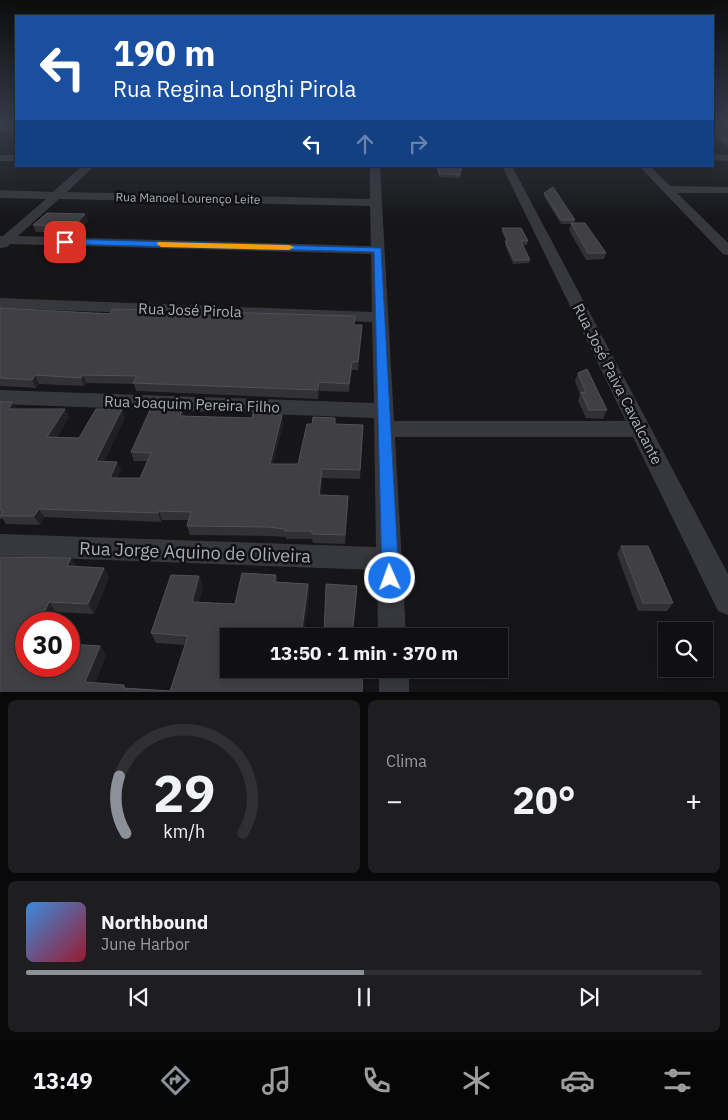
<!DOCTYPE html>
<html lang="pt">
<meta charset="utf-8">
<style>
:root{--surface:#101012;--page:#1e1e20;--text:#f1f3f6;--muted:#9c9d9f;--line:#303032;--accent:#8c9099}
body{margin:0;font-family:"IBM Plex Sans",sans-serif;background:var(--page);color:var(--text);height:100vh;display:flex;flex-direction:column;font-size:19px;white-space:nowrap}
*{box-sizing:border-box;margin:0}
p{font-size:16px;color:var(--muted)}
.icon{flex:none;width:28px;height:28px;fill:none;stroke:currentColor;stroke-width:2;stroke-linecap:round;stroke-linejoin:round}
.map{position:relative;height:692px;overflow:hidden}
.drawer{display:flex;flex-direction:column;gap:8px;padding:8px;background:#09090a;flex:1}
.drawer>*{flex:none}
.guide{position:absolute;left:15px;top:15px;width:699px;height:152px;border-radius:0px;box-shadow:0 2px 12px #0003,0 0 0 1px var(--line);background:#1a4fa0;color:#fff;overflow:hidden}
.buttons{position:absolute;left:658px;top:622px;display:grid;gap:10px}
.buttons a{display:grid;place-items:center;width:55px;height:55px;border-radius:0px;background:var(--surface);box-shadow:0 2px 12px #0003,0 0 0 1px var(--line);font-size:25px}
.speed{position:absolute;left:15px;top:612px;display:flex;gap:10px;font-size:25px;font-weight:700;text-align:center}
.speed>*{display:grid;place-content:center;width:65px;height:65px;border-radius:50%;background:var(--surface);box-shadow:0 2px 12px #0003,0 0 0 1px var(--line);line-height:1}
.speed .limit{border:8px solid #d22;background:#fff;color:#111}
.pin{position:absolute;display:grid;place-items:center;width:42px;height:42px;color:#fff;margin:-21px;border-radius:10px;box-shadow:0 2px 8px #0006}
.me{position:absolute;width:55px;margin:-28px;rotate:358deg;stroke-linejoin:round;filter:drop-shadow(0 0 4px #0008)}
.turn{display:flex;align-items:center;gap:18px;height:105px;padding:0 15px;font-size:22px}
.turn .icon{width:65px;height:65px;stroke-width:2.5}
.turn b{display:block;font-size:35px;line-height:42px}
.lanes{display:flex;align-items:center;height:48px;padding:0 15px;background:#0003;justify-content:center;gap:25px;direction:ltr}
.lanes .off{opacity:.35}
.big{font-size:38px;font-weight:700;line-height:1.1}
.drawer .tile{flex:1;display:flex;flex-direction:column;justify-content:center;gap:8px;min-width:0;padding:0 18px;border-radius:8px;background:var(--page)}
.drawer .dial{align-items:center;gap:0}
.dial svg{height:130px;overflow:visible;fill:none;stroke:var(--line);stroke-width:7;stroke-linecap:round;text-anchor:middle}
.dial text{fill:var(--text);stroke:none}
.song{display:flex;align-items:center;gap:15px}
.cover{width:60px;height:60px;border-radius:8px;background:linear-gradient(135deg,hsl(210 70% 55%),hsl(350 70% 35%))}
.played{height:5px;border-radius:2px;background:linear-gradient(90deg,var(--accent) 50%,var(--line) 50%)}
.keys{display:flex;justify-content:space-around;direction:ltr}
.heat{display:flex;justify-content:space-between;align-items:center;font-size:28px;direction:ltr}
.drawer .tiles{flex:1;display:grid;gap:8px;grid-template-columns:1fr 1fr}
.tile:last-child{grid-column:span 2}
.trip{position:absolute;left:220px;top:628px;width:288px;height:50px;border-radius:0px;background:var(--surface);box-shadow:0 2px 12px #0003,0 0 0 1px var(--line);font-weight:700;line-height:50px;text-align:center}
.dock{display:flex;height:80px;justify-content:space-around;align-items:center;background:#060607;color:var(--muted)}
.dock .icon{width:35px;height:35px}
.dock .current{color:var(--accent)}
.dock b{font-size:22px;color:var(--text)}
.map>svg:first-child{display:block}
</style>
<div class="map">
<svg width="728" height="693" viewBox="0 0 728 693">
<rect width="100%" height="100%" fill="#161618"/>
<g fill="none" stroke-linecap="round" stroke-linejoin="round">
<path fill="#37383d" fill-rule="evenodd" d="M0 126H16V132H0Z
M712 128 728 138V146L712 136Z
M712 154 728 155V161L712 160Z
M0 155H16V161H0Z
M82 166H94L67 192 370 199V166H380L394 421H626L502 166H512L728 574V615L718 611 633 437H395L406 636H378L377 570 0 556V534L376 547 374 418 0 404V390L374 403 372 322 0 308V298L372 312 371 254 10 244 7 247 0 248V236H3L46 199 0 198V190L53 192ZM59 199 370 206 371 246 18 236Z
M639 166H650L670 186 728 187V193H677L728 243V255L723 254Z
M379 669H409V693H379Z"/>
</g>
<path fill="#323236" d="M436 166H462L460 178 439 177Z
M544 193 575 220 574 223 606 253 604 259 586 260 569 230 571 224H561L544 196Z
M85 214 88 221 76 233 36 232 33 225Z
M502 228 528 241 527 245H523L530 260 529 263 513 264 505 245 506 241 502 232Z
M0 308 356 325 362 333 358 370H352L349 392 320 391 318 399 136 391 134 384 86 383 84 386 39 384 36 388 0 386Z
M578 373 607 410 603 419 586 418 578 401 580 395 575 381Z
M0 402H13L17 409H65L69 417 57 437 79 438 125 418 104 461 121 470 117 478H140L147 461H134L131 452 182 410 184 416 252 418 282 415 283 424 273 464H298L336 425H363L360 479 322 478 321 495 348 496V504L345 544 313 543 312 539H286V537L270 536 190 535 187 526 188 520H162L161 522 44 517 40 525 6 524 3 519H0Z
M621 546 673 603 667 611H638L617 554Z
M0 557 71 558 77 567 104 568 109 578 94 614 56 612 51 624H26V666H69V627H71L78 637 74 644 100 646 106 655 95 683 124 685 126 688 170 691 185 645 156 643 151 633 171 575 199 576 203 587 198 602 235 604 242 573 276 575 277 582 308 584 309 594 303 636H229V669H363L362 693H0Z"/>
<path fill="#212124" d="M85 214 88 221 76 233 74 226Z
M362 325V333L358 370V362Z
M352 362V370L349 392V384Z
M35 375 39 384 36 388 32 380Z
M83 375 86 383 84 386 81 378Z
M319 382 320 391 318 399V390Z
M13 402 18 411 8 409Z
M65 409 69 417 52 446 47 437Z
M122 409 125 418 100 470 96 461Z
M182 410 184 419 180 416Z
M282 415 283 424 271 472 270 464Z
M117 462 121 470 114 487 110 478Z
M322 469V478L320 504 319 495Z
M348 496V504L345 544V535Z
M39 509 44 517 40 525 34 516Z
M159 511 162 520 161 522 158 513Z
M71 558 77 568 67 566Z
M104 568 109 578 94 614 88 604Z
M199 576 203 587 196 612 192 602Z
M308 584 309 594 303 636H301Z
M357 586V596L353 636H352Z
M49 602 56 612 51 624H39Z
M71 627 78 637 71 653 69 651V632Z
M100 646 106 655 92 691 85 682Z"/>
<path fill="#3f3f44" stroke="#4f5156" d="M437 166H462L460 175 439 173Z
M553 187 575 220H561L544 193Z
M47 213 85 214 74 226 33 225Z
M571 223H585L606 253H588Z
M502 228H521L528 241H521L530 260H514L505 241H508Z
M0 308 110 314 113 309 355 316 354 325H362L358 362H352L349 384 319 382 318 390 133 383 137 376 83 375 81 378 35 375 32 380 0 378Z
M587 369 607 410H589L581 392 586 393 578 373Z
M0 402H13L8 409H65L47 437 79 438 96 409H122L96 461 117 462 110 478H140L151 453 131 452 150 410H182L180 416 252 418 253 414 282 415 270 464H298L307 424H312L313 417 335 418V424L363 425 360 470 322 469 319 495 348 496 345 535 312 534V531H285V529L268 527 187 526 191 512 159 511 158 513 39 509 34 516H0L3 511 0 510Z
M621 546H648L673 603H643Z
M0 557 71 558 67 566 104 568 88 604 49 602 39 624H26V666H69V644L100 646 85 682 124 685 123 688 170 691 188 636 151 633 171 575 199 576 192 602 235 604 242 573 276 575 274 582 308 584 301 636H229V669H363L362 693H0Z
M326 584 357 586 352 636H363H324Z"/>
<linearGradient id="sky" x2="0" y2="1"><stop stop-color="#0c0c0d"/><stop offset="0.56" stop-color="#363c48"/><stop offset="1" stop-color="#363c48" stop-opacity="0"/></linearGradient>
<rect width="728" height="220" fill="url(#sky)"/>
<path fill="#1a73e8" stroke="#114b97" d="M65 239 381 248 399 578 396 584 390 586 384 584 382 578 374 252 62 244 61 242Z"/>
<path fill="#f59e0b" d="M158 242 289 245 294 247 289 250 161 247 157 244Z"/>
<g text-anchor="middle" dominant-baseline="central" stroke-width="5" stroke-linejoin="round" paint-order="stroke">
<g font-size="12" fill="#a8adb8" stroke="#111113">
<text transform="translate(188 198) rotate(1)">Rua Manoel Lourenço Leite</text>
</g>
<g font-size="15" fill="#a8adb8" stroke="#111113">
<text transform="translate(190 310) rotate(2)">Rua José Pirola</text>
<text transform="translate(618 384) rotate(63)">Rua José Paiva Cavalcante</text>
<text transform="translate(192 404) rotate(2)">Rua Joaquim Pereira Filho</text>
</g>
<g font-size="18" fill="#a8adb8" stroke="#111113">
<text transform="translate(195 552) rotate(2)">Rua Jorge Aquino de Oliveira</text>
</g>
</g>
</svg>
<div class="buttons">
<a><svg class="icon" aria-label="search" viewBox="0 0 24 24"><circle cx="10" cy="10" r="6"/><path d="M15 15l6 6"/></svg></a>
</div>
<div class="speed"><div class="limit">30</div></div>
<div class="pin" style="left:65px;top:242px;background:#d93025"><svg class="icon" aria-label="arrive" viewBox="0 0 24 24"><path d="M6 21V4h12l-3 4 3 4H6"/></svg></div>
<svg class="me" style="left:390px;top:578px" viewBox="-20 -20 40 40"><circle r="17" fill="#1a73e8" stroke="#fff" stroke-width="3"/><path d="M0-11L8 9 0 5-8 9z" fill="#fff"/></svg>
<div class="trip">13:50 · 1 min · 370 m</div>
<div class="guide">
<div class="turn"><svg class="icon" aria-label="left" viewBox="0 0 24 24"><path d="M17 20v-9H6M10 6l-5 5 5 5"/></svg><div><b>190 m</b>Rua Regina Longhi Pirola</div></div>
<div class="lanes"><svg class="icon" aria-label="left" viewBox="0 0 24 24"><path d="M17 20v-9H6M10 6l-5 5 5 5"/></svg><svg class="icon off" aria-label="ahead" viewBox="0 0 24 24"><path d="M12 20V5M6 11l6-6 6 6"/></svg><svg class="icon off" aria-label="right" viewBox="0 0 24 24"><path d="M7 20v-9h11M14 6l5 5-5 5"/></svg></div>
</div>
</div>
<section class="drawer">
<div class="tiles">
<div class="tile dial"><svg viewBox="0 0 100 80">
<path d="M14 69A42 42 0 1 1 86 69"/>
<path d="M14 69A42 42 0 0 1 10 34" stroke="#8c9099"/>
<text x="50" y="56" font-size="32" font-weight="700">29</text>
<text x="50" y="72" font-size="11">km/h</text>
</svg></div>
<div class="tile"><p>Clima</p>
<div class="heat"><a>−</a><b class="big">20°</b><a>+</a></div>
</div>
<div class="tile">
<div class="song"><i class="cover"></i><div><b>Northbound</b><p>June Harbor</p></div></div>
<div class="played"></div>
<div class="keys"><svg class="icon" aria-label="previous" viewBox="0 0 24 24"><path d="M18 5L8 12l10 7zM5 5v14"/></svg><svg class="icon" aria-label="pause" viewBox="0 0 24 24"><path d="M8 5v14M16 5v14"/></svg><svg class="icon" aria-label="next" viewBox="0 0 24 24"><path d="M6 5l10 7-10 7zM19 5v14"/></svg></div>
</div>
</div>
</section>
<nav class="dock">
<b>13:49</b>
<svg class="icon current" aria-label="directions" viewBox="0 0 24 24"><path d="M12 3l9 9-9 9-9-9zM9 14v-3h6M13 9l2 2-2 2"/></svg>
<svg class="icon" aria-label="music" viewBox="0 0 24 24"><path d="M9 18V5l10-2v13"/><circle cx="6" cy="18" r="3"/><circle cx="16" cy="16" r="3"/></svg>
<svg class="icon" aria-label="phone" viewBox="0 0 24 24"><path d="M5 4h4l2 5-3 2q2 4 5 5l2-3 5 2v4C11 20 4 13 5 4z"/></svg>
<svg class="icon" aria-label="climate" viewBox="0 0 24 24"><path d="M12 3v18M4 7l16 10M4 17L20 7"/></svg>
<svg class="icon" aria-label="car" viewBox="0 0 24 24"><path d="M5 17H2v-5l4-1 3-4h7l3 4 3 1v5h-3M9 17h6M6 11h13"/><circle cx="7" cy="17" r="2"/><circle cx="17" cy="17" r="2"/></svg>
<svg class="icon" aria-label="filters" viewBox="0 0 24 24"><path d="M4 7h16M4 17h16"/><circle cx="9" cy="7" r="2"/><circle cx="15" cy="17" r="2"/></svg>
</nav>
